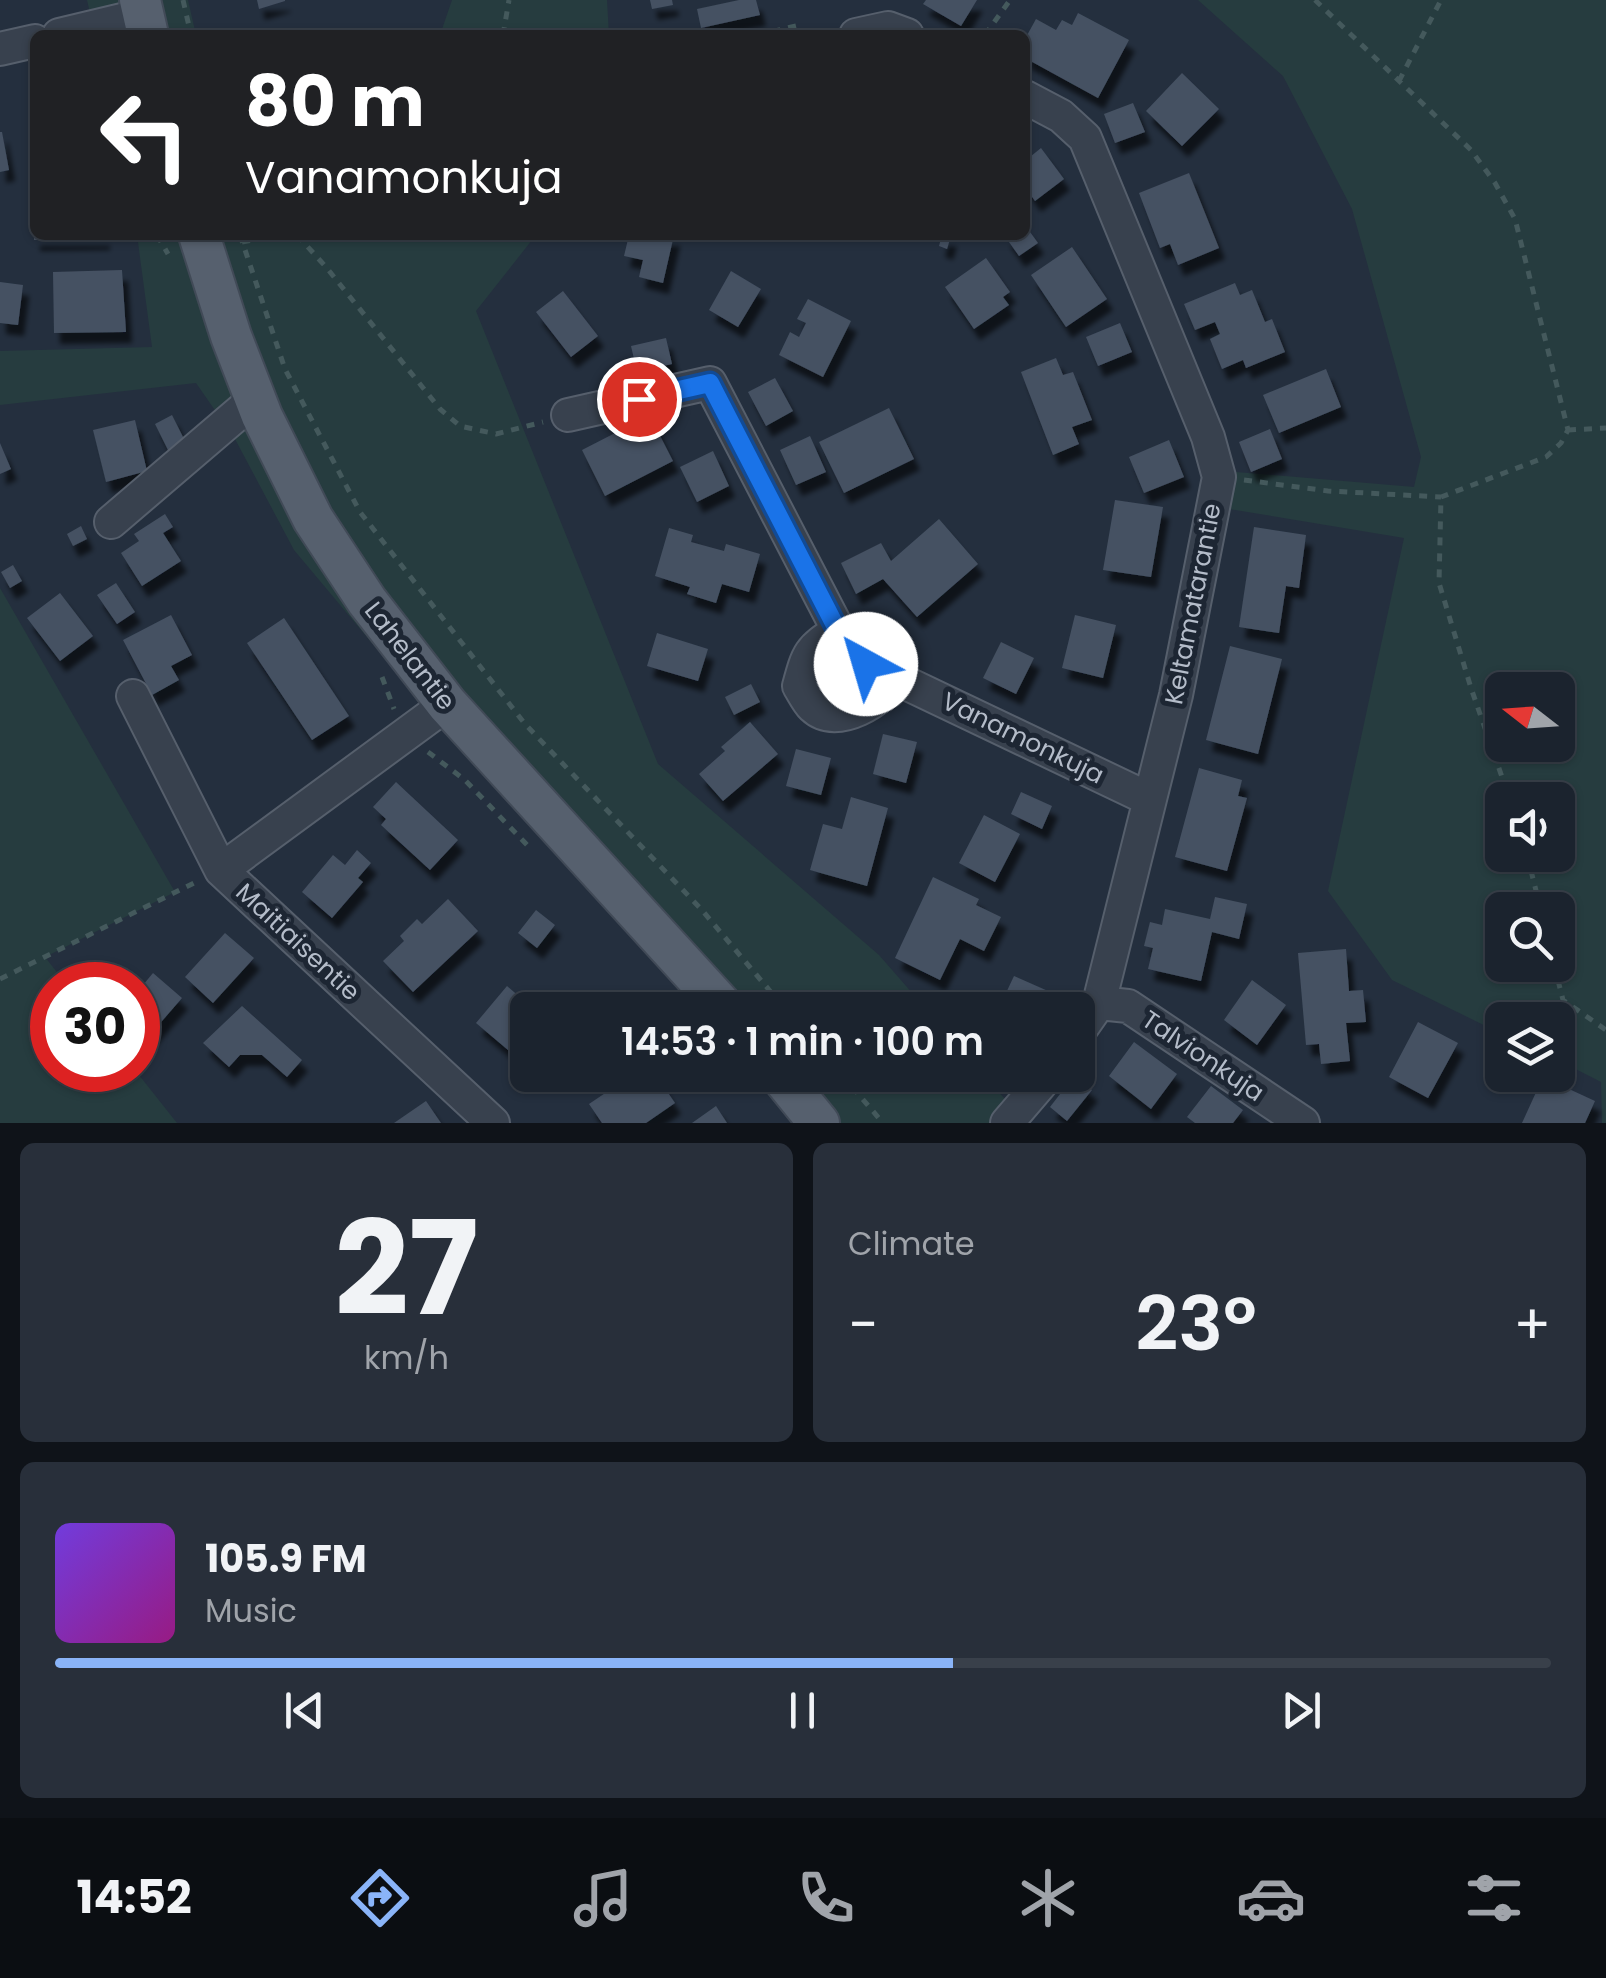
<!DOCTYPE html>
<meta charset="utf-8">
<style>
:root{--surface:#1b232e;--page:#282f3a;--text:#f1f3f6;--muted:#a0a4aa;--line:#39404a;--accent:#8ab4f8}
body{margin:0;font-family:Poppins,sans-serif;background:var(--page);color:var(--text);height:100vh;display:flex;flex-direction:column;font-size:38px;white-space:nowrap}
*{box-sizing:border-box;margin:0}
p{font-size:32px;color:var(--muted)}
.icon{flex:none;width:55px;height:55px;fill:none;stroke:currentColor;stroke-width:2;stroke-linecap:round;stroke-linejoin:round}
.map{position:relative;height:1123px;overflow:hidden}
.sheet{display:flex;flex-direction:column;gap:20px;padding:20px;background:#0f1319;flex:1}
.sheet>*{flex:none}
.guide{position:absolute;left:30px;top:30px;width:1000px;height:210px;border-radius:15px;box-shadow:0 2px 8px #0004,0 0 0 2px var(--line);background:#202124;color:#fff;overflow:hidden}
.needle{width:65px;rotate:287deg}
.fabs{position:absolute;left:1485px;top:672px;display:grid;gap:20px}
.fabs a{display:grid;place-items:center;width:90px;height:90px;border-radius:15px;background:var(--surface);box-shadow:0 2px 8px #0004,0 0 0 2px var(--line);font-size:50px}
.speed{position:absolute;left:30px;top:962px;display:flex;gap:20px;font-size:50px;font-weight:700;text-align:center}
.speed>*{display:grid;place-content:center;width:130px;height:130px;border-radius:50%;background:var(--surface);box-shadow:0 2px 8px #0004,0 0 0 2px var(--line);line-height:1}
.speed .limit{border:15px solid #d22;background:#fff;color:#111}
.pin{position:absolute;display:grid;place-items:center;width:85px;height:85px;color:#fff;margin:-42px;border:5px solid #fff;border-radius:50%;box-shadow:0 2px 10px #0007}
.me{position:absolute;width:110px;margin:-55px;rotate:321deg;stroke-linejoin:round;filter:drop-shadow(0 0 8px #0008)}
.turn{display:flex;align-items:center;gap:35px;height:210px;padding:0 50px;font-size:45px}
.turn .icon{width:130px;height:130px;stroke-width:2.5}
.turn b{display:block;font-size:70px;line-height:85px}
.big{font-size:75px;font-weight:600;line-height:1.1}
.sheet .widget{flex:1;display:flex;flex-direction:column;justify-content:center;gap:15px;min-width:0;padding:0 35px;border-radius:15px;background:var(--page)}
.sheet .dial{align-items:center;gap:0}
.dial b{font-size:130px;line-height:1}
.song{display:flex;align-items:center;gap:30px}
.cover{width:120px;height:120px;border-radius:15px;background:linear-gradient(135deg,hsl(260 70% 55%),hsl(310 70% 35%))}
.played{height:10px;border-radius:5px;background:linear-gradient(90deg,var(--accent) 60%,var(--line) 60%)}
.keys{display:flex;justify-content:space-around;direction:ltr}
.heat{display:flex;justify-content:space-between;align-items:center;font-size:55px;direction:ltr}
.sheet .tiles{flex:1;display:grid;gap:20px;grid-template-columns:1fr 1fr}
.widget:last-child{grid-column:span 2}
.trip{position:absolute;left:510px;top:992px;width:585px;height:100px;border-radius:15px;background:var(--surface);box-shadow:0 2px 8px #0004,0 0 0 2px var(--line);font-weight:600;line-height:100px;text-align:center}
.menu{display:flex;height:160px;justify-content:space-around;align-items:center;background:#0b0e12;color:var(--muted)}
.menu .icon{width:70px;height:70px}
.menu .selected{color:var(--accent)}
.menu b{font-size:45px;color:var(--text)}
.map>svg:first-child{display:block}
</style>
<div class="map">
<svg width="1606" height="1123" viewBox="0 0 1606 1123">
<defs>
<filter id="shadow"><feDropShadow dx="6" dy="11" stdDeviation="2.5" flood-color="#0009"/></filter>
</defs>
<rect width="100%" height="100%" fill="#242f3e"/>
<path fill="#263c3f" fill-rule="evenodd" d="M87 0H188L196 35H95Z
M452 0H607L609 35H440Z
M1198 0H1606V1123H1602L1601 1082 1558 1060V1020H1502V1034L1392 980 1328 891 1404 538 1217 507 1224 471 1414 487 1421 457 1352 209 1283 76ZM1502 690H1558V745H1502ZM1502 800H1558V855H1502ZM1502 910H1558V965H1502Z
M137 235H536L476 311 658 764 879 955 927 1010H701L455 742 294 550 235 439 196 383 0 405V351L152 347Z
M0 588 175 892 45 957 67 985H52V1070H135L177 1123H0Z
M761 1075H983L1027 1123H805Z"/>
<path fill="#455162" filter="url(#shadow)" d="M257 0H285V1L259 9Z
M650 0H672L673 5 652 9Z
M739 0H756L760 15 701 28 697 9Z
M926 0H977L961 26 923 4Z
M1078 13 1129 40 1098 98 1025 58V39L1036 19 1056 30 1062 20 1072 25Z
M1182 73 1219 109 1182 146 1146 111Z
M1133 103 1145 132 1115 143 1104 114Z
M0 132H2L9 170 0 172Z
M1041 148 1064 179 1035 201 1025 187V161Z
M1189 173 1219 248 1178 265 1170 244 1160 248 1139 193Z
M1025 225 1038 243 1019 256 1004 235H1025Z
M34 235H104V239L34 240Z
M629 235H674L663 283 639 277 643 260 624 256Z
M942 235 951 236 947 249 939 246Z
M1072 247 1107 299 1066 327 1031 275Z
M986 258 1010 292 1003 297 1009 305 974 329 945 287Z
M122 270 126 332 54 333 53 272Z
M731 271 761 289 738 327 709 310Z
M0 282 23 285 18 325 0 323Z
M1235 283 1240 295 1252 290 1265 322 1272 319 1285 352 1246 368 1243 360 1222 369 1210 339 1220 334 1215 322 1195 330 1184 304Z
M563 291 598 336 571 357 536 312Z
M808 299 851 321 823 377 779 355 790 332 799 337 806 323 797 319Z
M1120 323 1132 352 1098 366 1086 337Z
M666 338 672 364 637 372 631 346Z
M1056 358 1063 375 1073 372 1092 420 1072 427 1079 444 1053 455 1021 372Z
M1326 369 1341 407 1279 433 1263 395Z
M775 378 793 411 766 426 748 392Z
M889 408 914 459 844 493 819 442Z
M172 415 188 447 171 456 155 424Z
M135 420 147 471 106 482 93 430Z
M652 420 673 461 605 496 582 450 619 431 621 436Z
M1270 429 1282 459 1251 472 1239 442Z
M810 436 826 472 796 485 780 450Z
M1169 440 1184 477 1144 493 1129 457Z
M0 443 11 469 0 474Z
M713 451 729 486 697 502 680 467Z
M1115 500 1163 507 1151 577 1103 570Z
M165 514 173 527 163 533 181 561 142 586 121 553 139 541 134 534Z
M939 519 978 564 917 617 883 579 856 594 841 563 881 543 891 561Z
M81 526 87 539 73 546 67 534Z
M1254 527 1306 535 1299 588 1286 586 1279 633 1239 627Z
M669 528 693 535 691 542 724 551 726 544 760 554 749 592 722 584 716 603 687 594 690 587 655 576Z
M13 565 22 581 10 588 1 572Z
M116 583 135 612 117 624 97 595Z
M60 593 93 636 60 661 27 618Z
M171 615 192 655 171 666 179 680 152 695 123 640Z
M1075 615 1116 625 1103 678 1062 668Z
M284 618 349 716 312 740 247 643Z
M657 633 708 649 698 681 647 666Z
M1001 642 1034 658 1016 694 983 678Z
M1230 646 1282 659 1258 754 1206 740Z
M751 684 760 702 734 715 725 697Z
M750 722 778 754 723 801 699 774 725 751 721 747Z
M883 734 917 742 906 783 873 774Z
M796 749 831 758 821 795 786 786Z
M1199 768 1242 780 1238 796 1247 798 1227 871 1175 857Z
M396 782 458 840 430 870 381 825 386 819 373 807Z
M1021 792 1052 806 1042 829 1011 814Z
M851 797 888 808 867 886 810 870 823 824 842 829Z
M984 815 1020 834 995 882 959 863Z
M357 850 371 863 358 878 363 882 332 918 302 892 333 855 345 865Z
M933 877 979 899 976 905 1001 917 984 951 960 939 940 980 895 958Z
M1215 897 1247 904 1239 939 1212 932 1201 981 1148 969 1153 948 1144 946 1150 922 1162 925 1165 909 1210 919Z
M448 899 478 931 413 992 383 961 404 941 400 936 417 919 422 924Z
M536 910 555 925 537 948 518 933Z
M225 933 254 958 213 1003 185 977Z
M1346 949 1349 991 1363 990 1366 1022 1346 1023 1350 1061 1321 1064 1319 1044 1306 1045 1298 953Z
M117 965 132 976 124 985H102Z
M153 973 182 998 149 1036 138 1026V991Z
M1014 976 1048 991 1039 1010H998Z
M1252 980 1286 1005 1257 1045 1224 1020Z
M507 986 535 1010H528V1054L521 1061 476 1023Z
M242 1006 302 1060 287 1077 262 1055H240L229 1067 203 1043Z
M1418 1022 1458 1043 1428 1098 1389 1077Z
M1134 1042 1177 1074 1151 1109 1109 1076Z
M632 1075H656L675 1103 646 1123H602L589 1104Z
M1074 1076 1092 1090 1067 1121 1050 1107Z
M1543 1077 1595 1101 1585 1123H1522Z
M1211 1086 1243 1110 1233 1123H1195L1187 1117Z
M426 1101 441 1123H394Z
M716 1106 727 1123H692Z"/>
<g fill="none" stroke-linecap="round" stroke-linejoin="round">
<defs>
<path id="minor" d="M59 35 143 15
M856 35 888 28 907 35
M0 49 35 41
M1025 97 1061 116 1085 138 1208 437 1219 477 1176 695 1099 1003 1078 1033
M568 415 710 383 847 647 866 664 1149 799
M111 522 255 399
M838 631C809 649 808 653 799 686 803 692 807 701 813 707 837 730 883 700 897 677
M133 696 221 870
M447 704 221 870 493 1123
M1099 1003 1128 1006 1303 1123
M1007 1123 1048 1075"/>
<path id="major" d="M140 0 148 35
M199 235 231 336 262 416 313 519 367 601 447 704 726 1010
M780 1075 819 1123"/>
</defs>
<use href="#minor" stroke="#565f6c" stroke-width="36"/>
<use href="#major" stroke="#414a57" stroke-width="44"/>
<path stroke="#44595c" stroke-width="5" stroke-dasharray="8 8" stroke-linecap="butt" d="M183 0 191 35
M1315 0 1471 150 1495 183 1515 219 1568 430 1561 443 1546 457 1441 497 1439 583 1471 688 1510 800
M503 35 509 0
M757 35 800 25 803 35
M985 35 1010 0
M1399 81 1441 0
M157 235 168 254
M240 235 285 369 360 512 525 724 701 909 786 1010
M297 235 326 267 440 409 460 426 496 434 543 422
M242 242 280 235
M1568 430 1606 428
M1244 480 1328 491 1441 497
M382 677 394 709
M428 752 465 780 529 847
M1527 855 1541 910
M1554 965 1563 1000 1606 1030
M0 979 196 882
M842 1075 883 1123"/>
<use href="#minor" stroke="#38414e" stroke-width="32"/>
<use href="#major" stroke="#56606e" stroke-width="40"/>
</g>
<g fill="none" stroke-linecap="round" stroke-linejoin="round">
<defs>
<path id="route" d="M639 399 710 383 838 631 847 648 866 664"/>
</defs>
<use href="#route" stroke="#114b97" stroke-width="25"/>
<use href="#route" stroke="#1a73e8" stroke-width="18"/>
</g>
<g text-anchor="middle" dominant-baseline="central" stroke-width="10" stroke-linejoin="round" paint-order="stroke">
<g font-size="25" fill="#b4bcc9" stroke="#1d2633">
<text transform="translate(1193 604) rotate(-79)">Keltamatarantie</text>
<text transform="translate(410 656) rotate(52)">Lahelantie</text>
<text transform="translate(1023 738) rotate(26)">Vanamonkuja</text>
<text transform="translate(298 942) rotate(43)">Maitiaisentie</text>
<text transform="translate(1203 1056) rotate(34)">Talvionkuja</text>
</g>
</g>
</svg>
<div class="fabs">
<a><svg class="needle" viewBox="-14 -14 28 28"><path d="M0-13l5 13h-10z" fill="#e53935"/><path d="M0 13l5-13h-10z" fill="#a0a4aa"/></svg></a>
<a><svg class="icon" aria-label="sound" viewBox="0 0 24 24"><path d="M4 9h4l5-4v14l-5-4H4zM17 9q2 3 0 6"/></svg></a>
<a><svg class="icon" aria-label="search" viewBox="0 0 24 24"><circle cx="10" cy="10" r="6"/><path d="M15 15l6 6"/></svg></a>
<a><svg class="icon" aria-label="layers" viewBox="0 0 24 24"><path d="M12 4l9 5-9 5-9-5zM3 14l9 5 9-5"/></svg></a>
</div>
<div class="speed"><div class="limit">30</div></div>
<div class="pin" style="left:639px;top:399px;background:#d93025"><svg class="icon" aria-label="arrive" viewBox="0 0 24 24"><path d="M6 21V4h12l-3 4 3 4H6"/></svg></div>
<svg class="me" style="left:866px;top:664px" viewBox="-20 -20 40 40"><circle r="19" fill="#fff"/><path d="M0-13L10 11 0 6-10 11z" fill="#1a73e8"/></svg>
<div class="trip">14:53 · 1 min · 100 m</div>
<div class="guide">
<div class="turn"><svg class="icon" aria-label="left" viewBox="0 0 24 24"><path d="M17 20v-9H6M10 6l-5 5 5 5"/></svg><div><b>80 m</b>Vanamonkuja</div></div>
</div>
</div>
<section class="sheet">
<div class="tiles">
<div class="widget dial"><b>27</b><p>km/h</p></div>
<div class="widget"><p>Climate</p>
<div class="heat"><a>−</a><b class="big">23°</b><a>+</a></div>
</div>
<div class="widget">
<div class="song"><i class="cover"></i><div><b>105.9 FM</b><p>Music</p></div></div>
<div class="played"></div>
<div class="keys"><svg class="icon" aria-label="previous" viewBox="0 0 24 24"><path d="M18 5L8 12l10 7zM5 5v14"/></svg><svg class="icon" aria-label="pause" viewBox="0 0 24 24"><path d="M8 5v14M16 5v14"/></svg><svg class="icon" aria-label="next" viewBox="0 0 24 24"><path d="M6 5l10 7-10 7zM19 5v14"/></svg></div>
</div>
</div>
</section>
<nav class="menu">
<b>14:52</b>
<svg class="icon selected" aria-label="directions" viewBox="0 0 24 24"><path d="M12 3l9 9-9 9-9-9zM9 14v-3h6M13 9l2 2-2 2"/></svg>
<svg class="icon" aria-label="music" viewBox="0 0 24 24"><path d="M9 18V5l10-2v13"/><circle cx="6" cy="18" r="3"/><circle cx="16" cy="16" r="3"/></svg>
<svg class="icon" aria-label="phone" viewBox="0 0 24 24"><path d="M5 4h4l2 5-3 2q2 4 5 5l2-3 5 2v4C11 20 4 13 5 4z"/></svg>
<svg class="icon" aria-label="climate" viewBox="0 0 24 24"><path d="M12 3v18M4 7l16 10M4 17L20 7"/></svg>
<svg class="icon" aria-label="car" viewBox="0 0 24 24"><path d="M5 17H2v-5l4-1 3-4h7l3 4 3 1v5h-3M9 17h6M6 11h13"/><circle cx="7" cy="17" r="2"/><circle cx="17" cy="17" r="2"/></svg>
<svg class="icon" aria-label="filters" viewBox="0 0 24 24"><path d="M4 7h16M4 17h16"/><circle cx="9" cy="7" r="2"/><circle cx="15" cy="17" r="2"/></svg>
</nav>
